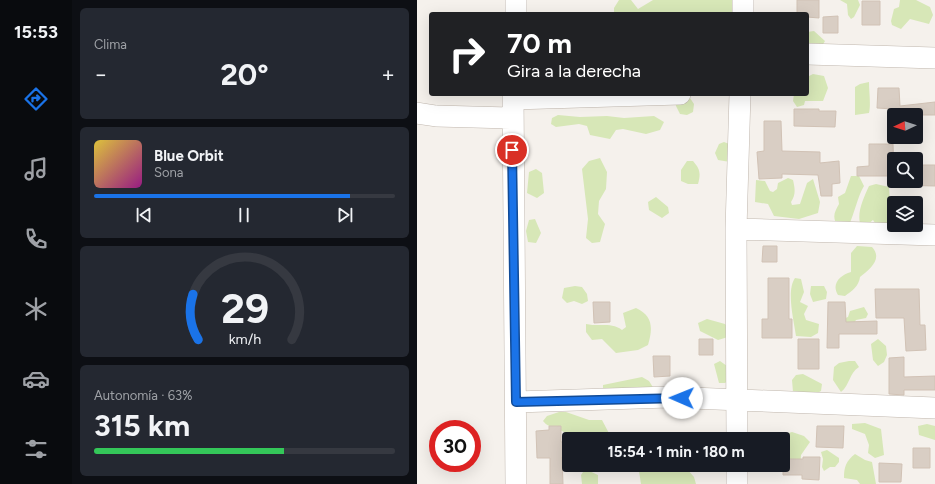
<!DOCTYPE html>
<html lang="es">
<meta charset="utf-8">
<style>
:root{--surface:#171b24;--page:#242831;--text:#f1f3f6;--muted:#9ea1a6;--line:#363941;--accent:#1a73e8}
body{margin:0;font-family:Figtree,sans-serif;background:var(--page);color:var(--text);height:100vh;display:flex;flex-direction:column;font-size:15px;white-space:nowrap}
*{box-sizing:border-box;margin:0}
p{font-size:13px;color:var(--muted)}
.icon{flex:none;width:22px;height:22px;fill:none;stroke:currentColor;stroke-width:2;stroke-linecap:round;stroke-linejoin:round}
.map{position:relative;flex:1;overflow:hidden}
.drawer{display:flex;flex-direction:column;gap:8px;padding:8px;background:#0d0f14;width:345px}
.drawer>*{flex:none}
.banner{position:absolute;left:12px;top:12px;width:380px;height:84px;border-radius:4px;box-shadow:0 4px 16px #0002;background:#202124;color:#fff;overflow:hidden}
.needle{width:26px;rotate:266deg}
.buttons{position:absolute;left:470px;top:108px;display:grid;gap:8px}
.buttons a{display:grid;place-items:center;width:36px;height:36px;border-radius:4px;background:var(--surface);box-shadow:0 4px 16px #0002;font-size:20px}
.speed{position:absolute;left:12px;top:420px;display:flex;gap:8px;font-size:20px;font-weight:700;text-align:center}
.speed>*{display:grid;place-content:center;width:52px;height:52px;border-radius:50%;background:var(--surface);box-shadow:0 4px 16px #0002;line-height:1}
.speed .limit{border:6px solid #d22;background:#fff;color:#111}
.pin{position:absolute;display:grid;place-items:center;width:34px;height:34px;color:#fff;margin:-17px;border:2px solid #fff;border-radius:50%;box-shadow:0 1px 4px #0007}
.me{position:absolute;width:44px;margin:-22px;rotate:271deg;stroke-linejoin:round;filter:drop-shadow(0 0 3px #0008)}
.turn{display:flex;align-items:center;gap:14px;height:84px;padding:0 12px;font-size:18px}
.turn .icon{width:52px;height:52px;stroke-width:2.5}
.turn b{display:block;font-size:28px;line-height:34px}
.big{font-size:30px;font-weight:700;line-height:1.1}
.drawer .card{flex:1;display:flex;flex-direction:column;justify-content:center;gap:6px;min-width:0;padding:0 14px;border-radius:6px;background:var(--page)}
.drawer .dial{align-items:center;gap:0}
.dial svg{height:104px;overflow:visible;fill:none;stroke:var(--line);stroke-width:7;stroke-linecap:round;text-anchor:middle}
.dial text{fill:var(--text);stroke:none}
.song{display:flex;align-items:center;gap:12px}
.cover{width:48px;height:48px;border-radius:6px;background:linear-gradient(135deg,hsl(50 70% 55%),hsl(310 70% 35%))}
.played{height:4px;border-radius:2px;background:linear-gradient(90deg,var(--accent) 85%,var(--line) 85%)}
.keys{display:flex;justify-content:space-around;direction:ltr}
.heat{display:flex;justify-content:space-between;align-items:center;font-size:22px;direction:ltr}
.charge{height:6px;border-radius:3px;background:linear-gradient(90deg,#34c759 63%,var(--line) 0)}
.trip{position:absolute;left:145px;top:432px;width:228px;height:40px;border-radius:4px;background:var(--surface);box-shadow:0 4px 16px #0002;font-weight:700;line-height:40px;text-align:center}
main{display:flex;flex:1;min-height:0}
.menu{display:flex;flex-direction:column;width:72px;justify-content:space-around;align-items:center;background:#090b0e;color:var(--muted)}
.menu .icon{width:28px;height:28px}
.menu .active{color:var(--accent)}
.menu b{font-size:18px;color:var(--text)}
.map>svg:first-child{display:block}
</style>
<main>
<nav class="menu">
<b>15:53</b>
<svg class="icon active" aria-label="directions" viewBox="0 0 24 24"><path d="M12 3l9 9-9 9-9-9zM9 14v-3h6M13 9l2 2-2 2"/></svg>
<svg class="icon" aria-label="music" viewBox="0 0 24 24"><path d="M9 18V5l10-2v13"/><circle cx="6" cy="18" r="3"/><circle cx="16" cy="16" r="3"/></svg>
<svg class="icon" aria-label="phone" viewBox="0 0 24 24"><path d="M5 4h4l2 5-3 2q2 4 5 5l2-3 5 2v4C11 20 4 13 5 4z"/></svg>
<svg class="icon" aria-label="climate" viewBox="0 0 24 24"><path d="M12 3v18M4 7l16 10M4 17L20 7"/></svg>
<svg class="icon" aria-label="car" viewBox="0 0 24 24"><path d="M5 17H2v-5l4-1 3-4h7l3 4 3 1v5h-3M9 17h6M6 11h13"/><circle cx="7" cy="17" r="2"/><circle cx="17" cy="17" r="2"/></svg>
<svg class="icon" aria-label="filters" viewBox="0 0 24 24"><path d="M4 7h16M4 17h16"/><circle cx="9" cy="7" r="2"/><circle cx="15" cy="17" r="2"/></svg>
</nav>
<section class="drawer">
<div class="card"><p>Clima</p>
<div class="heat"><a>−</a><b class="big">20°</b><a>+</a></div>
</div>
<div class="card">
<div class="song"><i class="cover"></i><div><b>Blue Orbit</b><p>Sona</p></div></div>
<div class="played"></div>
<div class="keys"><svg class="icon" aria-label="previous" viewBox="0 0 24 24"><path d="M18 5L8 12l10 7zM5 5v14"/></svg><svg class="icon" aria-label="pause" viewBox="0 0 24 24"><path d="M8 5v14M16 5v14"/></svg><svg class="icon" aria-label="next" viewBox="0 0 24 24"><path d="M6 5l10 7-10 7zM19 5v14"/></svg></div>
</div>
<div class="card dial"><svg viewBox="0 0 100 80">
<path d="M14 69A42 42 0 1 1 86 69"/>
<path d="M14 69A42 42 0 0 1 10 34" stroke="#1a73e8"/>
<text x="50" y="56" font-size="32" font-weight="700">29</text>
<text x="50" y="72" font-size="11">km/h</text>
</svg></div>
<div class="card"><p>Autonomía · 63%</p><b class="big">315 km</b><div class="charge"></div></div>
</section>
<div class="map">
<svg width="518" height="484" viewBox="0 0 518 484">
<rect width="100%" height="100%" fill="#f5f1ec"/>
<path fill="#d7e7b7" d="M202 0H214L221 9 236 0H325L316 14H197V8Z
M423 0H441L443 5 437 17 434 19 431 15 430 4Z
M483 0H499L513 7 516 15 512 24 493 19 484 29 475 25 474 21 477 9 482 7Z
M397 31 408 41 404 48 390 45V32Z
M396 74 407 76 411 88 406 101H388L387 105 380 107 376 101 377 94H390V77Z
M452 82C452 92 454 104 452 113L438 115V87L443 84Z
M273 94V98L277 104 276 112 270 115 263 114 259 106 257 96Z
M141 115 163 117 190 116 207 118 237 116 247 122 243 130 229 134 206 129 199 130 193 139 173 135 170 126 162 124 139 127 134 124 135 118Z
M307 142 315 145 313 162 301 160 298 153 302 144Z
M183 158 190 172 189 189 182 201 181 214 188 224 183 242 175 243 169 238 171 219 165 169 172 161Z
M270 161H276C283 169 284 173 281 184H271L264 181V170Z
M119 169 125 173 127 193 120 198 110 193 112 172Z
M434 176H442L447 186C440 198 438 212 432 225L421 227C415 217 417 213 422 204L421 197 428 193Z
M371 178 376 180C378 189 379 194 374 202L375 205 383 204 390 183 396 179 403 202 401 213 382 219 357 216 351 204 338 202 339 180 348 181 353 191 356 192 360 189 361 183Z
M459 184 472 187 473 202 470 211 477 216V225L460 226 456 220 450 225 443 223C440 212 447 197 452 186Z
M239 197 251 207 252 213 245 218 232 210 231 202Z
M118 219 124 233 119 243 111 242 109 231 112 220Z
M440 246 455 247C466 259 453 269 443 277 442 286 435 291 428 296L421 295C414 284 423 275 434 272V253Z
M378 278 384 279 387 292 383 302 391 306 387 314 389 320 402 324 401 333 394 337 379 336C377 321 369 291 378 278Z
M158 286 165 287 170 294 171 301 165 304 157 301 150 303 145 298 147 288Z
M394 286H407L410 292 409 299 396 302 393 294Z
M447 307 451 314 449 318 439 320 435 326 423 324 426 319 431 317 433 311Z
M219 308C236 316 236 328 231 345L221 350 199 353 185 339 175 340 169 332V324C182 327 194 322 205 330L209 327 206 313Z
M290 319 308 324 312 329 311 337 301 340 283 331 281 323Z
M461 339 469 346 470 355 467 362 461 366 456 360 454 344Z
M303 361 310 366 314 378 308 383H302L297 364Z
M432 361H438L442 367C432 373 433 385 424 392L416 380 417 367 422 363Z
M386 374 405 384 404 391 395 396 376 392 375 380 379 375Z
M225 377 232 381 237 389 186 394V385Z
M142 412H149L172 420H185L195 439H167L152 436C145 428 133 430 126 421L130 416Z
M448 423 464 429 467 455 458 458 451 453 452 445 448 434 435 429V424Z
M510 424 518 426V440L502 435 501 426Z
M375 432 387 436 393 442 384 455 383 467H377C376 460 371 458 369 452 366 447 366 441 365 435Z
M410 450 422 458V462L418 467H413L407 471 405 467 406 459 404 452Z
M438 454 448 460 455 462 459 484H443L440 480 427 478C427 467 429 461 438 454Z
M221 465H270V469L277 477 279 484H224Z
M168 469 181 475V484H165L164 475Z"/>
<path fill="#d9cec4" stroke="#d1c2b5" d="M380 0H402V18L390 17V14H380Z
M445 1H463V25H445Z
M421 16V33H406V17Z
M461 88H482L483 106 518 102V115H476V109L460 108Z
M377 109H402V111H419L418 127 377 126Z
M347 121H364L365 151 403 152V163L422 161 423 183 415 184V196H404L401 175 365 174V178L342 179 340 152 347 151Z
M452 144H476L477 176H440V167L452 166Z
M499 165H518V186L481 185V181H499Z
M346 246H360V262H345Z
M351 278H372V319H375V338H345V319H351Z
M458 289H502L503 325H508L509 350 489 351 487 318H459Z
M176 302H193V322L177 323Z
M411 302H428L429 322 460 321V334H422V348H410Z
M282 339H296V355H282Z
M381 339H402V369H381Z
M236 356H253V376L237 377Z
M487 357V377L518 376V390H487V395L472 394V358Z
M132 426H144V442H152V457H145L146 484H133V458H120L119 431 132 430Z
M400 426H427L426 448 399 447Z
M496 448H513V468H496Z
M386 457H403L402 480 385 479V475H366V459H386Z
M462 463 485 464 484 482H462Z"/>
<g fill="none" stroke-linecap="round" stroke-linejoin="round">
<defs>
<path id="minor" d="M99 14V0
M326 14V0
M390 54 518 58
M96 94 99 484
M96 99 263 94
M0 113 19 116 95 118
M319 229 518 235
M99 402 251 397 518 408
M320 439 319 229 323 94
M320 465V484"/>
</defs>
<use href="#minor" stroke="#c0b7ae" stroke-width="22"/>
<use href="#minor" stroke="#fff" stroke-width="21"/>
</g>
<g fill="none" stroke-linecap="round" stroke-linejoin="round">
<defs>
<path id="route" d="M95 150 99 402 265 398"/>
</defs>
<use href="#route" stroke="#114b97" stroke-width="10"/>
<use href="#route" stroke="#1a73e8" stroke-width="7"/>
</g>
</svg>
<div class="buttons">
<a><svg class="needle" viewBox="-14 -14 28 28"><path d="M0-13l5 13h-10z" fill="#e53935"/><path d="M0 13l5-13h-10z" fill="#9ea1a6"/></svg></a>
<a><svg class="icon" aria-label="search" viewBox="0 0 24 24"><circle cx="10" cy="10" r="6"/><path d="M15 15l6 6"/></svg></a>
<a><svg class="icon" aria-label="layers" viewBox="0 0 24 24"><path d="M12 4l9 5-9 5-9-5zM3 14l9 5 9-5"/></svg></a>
</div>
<div class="speed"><div class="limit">30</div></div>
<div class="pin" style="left:95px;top:150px;background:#d93025"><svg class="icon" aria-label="arrive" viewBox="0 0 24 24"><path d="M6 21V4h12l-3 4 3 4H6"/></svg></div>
<svg class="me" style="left:265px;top:398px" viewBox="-20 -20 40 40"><circle r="19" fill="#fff"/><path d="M0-13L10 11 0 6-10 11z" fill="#1a73e8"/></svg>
<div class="trip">15:54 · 1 min · 180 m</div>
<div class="banner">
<div class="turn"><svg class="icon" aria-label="right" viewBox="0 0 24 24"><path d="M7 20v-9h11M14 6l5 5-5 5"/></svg><div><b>70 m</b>Gira a la derecha</div></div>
</div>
</div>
</main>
